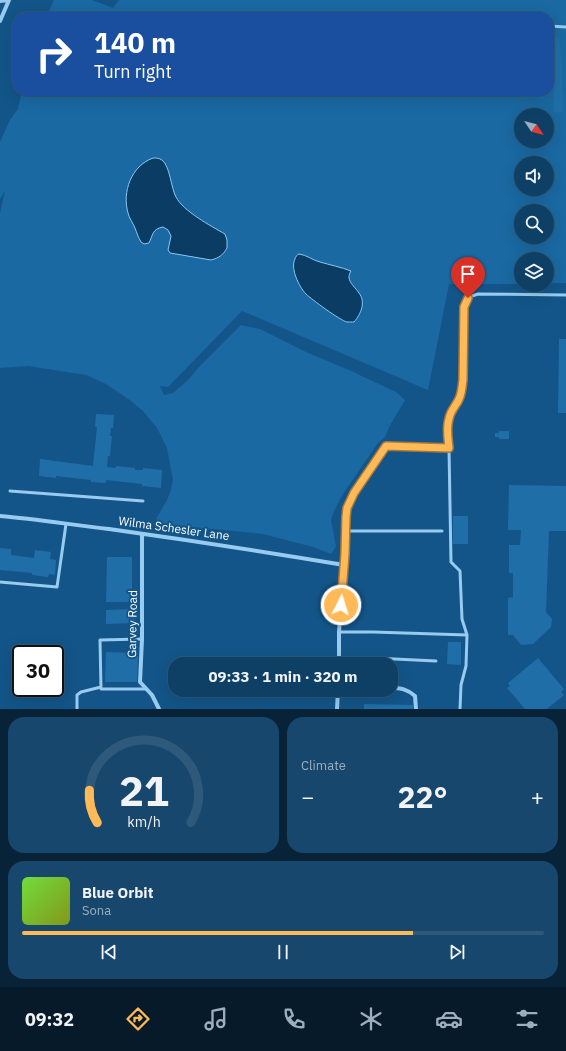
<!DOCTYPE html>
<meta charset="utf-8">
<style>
:root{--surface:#0e4066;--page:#17476c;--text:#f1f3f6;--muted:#9bafbf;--line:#2e597a;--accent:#ffb957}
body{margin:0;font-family:"IBM Plex Sans",sans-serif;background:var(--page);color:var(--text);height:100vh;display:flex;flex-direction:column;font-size:15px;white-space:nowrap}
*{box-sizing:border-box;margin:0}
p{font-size:13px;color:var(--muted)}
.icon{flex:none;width:22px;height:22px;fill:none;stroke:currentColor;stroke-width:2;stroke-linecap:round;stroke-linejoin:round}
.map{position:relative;height:709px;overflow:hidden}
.drawer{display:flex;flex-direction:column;gap:8px;padding:8px;background:#082338;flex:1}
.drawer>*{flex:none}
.top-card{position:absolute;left:12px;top:12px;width:542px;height:84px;border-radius:16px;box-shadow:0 4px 16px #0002,0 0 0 1px var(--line);background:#1a4fa0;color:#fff;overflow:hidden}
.needle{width:26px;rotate:125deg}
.fabs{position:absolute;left:514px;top:108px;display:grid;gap:8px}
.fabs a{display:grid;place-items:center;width:40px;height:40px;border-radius:50%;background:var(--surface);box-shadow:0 4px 16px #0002,0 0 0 1px var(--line);font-size:20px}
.speed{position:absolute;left:12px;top:645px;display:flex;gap:8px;font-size:20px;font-weight:700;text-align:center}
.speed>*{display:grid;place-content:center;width:52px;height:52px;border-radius:50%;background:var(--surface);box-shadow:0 4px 16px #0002,0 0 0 1px var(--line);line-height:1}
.speed .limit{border:2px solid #111;border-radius:6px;background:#fff;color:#111}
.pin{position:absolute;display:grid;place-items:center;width:34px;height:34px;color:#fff;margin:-41px -17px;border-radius:50% 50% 50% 0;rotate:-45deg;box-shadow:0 0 4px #0007}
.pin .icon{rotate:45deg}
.me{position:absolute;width:44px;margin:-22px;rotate:5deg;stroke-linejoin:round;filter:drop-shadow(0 0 3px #0008)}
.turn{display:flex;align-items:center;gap:14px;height:84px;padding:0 16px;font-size:18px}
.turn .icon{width:52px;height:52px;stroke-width:2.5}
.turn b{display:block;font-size:28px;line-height:34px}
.big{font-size:30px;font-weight:700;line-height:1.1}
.drawer .card{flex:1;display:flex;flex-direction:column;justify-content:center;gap:6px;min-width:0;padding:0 14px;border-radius:16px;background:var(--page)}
.drawer .dial{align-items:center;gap:0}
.dial svg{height:104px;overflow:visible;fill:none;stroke:var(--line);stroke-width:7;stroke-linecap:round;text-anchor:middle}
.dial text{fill:var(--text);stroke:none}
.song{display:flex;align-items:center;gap:12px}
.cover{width:48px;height:48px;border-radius:6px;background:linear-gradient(135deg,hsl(100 70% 55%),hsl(70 70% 35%))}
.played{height:4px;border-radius:2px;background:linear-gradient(90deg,var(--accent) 75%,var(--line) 75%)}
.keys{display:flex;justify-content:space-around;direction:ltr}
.heat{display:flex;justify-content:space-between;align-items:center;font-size:22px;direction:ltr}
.drawer .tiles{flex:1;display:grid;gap:8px;grid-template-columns:1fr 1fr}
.card:last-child{grid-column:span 2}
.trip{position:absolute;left:168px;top:657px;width:230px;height:40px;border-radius:16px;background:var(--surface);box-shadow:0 4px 16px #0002,0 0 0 1px var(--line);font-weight:700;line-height:40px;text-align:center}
.dock{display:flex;height:64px;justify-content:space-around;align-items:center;background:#061a29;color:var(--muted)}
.dock .icon{width:28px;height:28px}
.dock .active{color:var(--accent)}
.dock b{font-size:18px;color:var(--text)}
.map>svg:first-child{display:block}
</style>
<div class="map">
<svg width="566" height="709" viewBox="0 0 566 709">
<rect width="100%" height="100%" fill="#135588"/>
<path fill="#1a69a2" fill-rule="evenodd" d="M54 0H92L113 8 119 0H566V283H547V259H521V284H449L428 390 242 311 168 387 160 386 164 395 173 393 188 380 199 367 241 325 260 329 306 352 349 370 396 392 405 400 389 427 385 437 378 443 343 494 334 511 331 520 336 546 334 550 331 554 313 547 263 534 164 524 156 519 167 500 171 490 173 480 167 448 157 428 143 411 131 401 106 384 86 375 28 366 0 368V213L5 191 0 199V142L10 120 18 109 22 91H549V17H46ZM521 115H547V141H521ZM521 163H547V189H521ZM521 211H547V237H521Z"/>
<path fill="#0b3d64" stroke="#89c8f3" d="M153 158C156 158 159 158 162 160 170 166 171 188 176 197 183 211 211 226 225 234L227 240V248C223 255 219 258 211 260L170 253 168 250 171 236 168 230 163 227C152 229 153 235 149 243L144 244 141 242C138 237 137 233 135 228 133 223 129 218 128 213 122 192 131 166 153 158Z
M299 254C307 255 312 260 320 262 330 265 341 267 351 271 350 272 349 275 349 277 349 283 356 288 359 293 366 302 361 314 354 322 353 322 348 322 347 322 341 321 311 299 306 294 299 287 290 268 295 259 295 257 297 255 299 254Z"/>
<path fill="#206ea8" d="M498 11V17H476V14Z
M559 38 562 67 563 112H554V69L550 39Z
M559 339H566V413H558Z
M96 414 114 415 113 428H111L110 436H112L110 456H108L107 467 115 468 116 466 135 468V470H143V468L162 470 161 488 142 486V484L106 480V483L91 482V480L56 476V478L39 476 40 459 93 466 97 427H95Z
M499 431H509V439H499V437H495V433H499Z
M509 485 566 486V531H549L546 612 552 619 551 627 533 644 521 645 513 635H508V598L513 597V573H509V545H520L521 530H508Z
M453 516H468V544H453Z
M0 548 11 549V555L34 558 35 550 51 552 50 559 56 560 55 575 49 574 48 577 32 575V573L0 570Z
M107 557H132V602H106Z
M134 609 135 623 106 624V610Z
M448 642H461V665L447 664Z
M106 652 138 653 137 682H105Z
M538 658 564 689 561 692 564 695 547 709H525L507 688 510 686 508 683Z
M364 704 413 705V709H364Z"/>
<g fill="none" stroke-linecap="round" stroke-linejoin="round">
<path stroke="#98cbf0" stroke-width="3" d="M549 26 566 27
M387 446 449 448
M10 491 143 501
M346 531H442
M0 582 57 587 66 524
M339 632H373L467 635
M142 639 100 640 101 689H146
M339 659 374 658 436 661
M77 709V695L81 692 101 687
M460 709 461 685 466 666 467 635 462 619 460 571 451 562 449 448C448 438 446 428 449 419 450 411 456 406 459 399 462 393 462 386 463 380L464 307C466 299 470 296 478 294L566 295"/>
<path stroke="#98cbf0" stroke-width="4" d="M0 1 8 0
M0 21 9 0
M0 516C36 519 73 525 109 529 188 540 266 552 344 565
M142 534V639L140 682 152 695 159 709
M339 664V632L344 565 346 531 345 517 347 508 355 493 387 446
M391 688C401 688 407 689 415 696L416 709
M337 709 338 690"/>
</g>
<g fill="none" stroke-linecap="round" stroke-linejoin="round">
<defs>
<path id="route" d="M341 605 345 554 346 517 347 508 354 493 386 446 449 448C448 438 446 428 449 419 450 411 456 406 459 399 462 393 462 386 463 380L464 307 468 298"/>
</defs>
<use href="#route" stroke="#a67839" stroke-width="10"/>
<use href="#route" stroke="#ffb957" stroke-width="7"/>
</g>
<g text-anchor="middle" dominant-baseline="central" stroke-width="4" stroke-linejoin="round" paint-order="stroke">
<g font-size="12" fill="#fff" stroke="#135588">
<text transform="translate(174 528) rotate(8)">Wilma Schesler Lane</text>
<text transform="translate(132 624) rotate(-89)">Garvey Road</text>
</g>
</g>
</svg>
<div class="fabs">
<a><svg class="needle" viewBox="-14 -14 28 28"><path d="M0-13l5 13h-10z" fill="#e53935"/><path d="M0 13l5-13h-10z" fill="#9bafbf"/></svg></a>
<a><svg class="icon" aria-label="sound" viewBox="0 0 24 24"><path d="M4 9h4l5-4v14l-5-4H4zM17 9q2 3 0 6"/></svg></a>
<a><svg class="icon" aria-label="search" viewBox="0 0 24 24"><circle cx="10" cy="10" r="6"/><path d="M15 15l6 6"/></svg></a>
<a><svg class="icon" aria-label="layers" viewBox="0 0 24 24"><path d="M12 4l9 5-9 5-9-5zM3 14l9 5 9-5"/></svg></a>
</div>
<div class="speed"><div class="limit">30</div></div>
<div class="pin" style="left:468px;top:298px;background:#d93025"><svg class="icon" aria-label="arrive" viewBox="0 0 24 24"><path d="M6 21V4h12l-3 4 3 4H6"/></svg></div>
<svg class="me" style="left:341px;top:605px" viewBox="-20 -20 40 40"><circle r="17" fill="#ffb957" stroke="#fff" stroke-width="3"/><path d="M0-11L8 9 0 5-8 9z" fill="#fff"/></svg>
<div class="trip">09:33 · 1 min · 320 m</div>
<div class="top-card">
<div class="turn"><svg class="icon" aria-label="right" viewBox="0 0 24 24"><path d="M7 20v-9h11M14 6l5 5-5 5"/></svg><div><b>140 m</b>Turn right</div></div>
</div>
</div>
<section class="drawer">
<div class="tiles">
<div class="card dial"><svg viewBox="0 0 100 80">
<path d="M14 69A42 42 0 1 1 86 69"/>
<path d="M14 69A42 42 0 0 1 8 44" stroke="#ffb957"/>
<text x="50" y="56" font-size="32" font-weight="700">21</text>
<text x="50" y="72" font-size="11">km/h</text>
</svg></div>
<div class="card"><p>Climate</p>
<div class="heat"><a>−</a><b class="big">22°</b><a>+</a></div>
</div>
<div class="card">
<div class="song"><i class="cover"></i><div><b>Blue Orbit</b><p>Sona</p></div></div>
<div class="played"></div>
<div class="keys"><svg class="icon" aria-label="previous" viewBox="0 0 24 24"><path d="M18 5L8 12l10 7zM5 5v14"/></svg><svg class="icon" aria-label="pause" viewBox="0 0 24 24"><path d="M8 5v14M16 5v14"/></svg><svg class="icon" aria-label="next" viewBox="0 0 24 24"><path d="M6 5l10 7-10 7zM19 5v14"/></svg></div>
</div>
</div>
</section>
<nav class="dock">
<b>09:32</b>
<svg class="icon active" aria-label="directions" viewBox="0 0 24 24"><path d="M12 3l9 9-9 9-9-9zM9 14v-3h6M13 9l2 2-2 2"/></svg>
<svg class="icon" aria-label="music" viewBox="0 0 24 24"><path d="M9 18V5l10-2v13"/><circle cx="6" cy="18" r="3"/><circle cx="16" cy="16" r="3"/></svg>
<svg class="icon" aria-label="phone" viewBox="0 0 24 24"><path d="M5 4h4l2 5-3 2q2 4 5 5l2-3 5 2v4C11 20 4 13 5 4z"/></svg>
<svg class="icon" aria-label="climate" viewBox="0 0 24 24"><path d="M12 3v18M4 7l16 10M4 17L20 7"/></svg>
<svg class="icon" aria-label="car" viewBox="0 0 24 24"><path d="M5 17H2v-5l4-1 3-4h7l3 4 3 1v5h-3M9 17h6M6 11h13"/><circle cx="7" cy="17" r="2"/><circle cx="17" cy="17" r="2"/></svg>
<svg class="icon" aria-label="filters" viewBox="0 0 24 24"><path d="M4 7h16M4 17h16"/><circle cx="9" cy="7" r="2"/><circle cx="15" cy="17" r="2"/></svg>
</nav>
